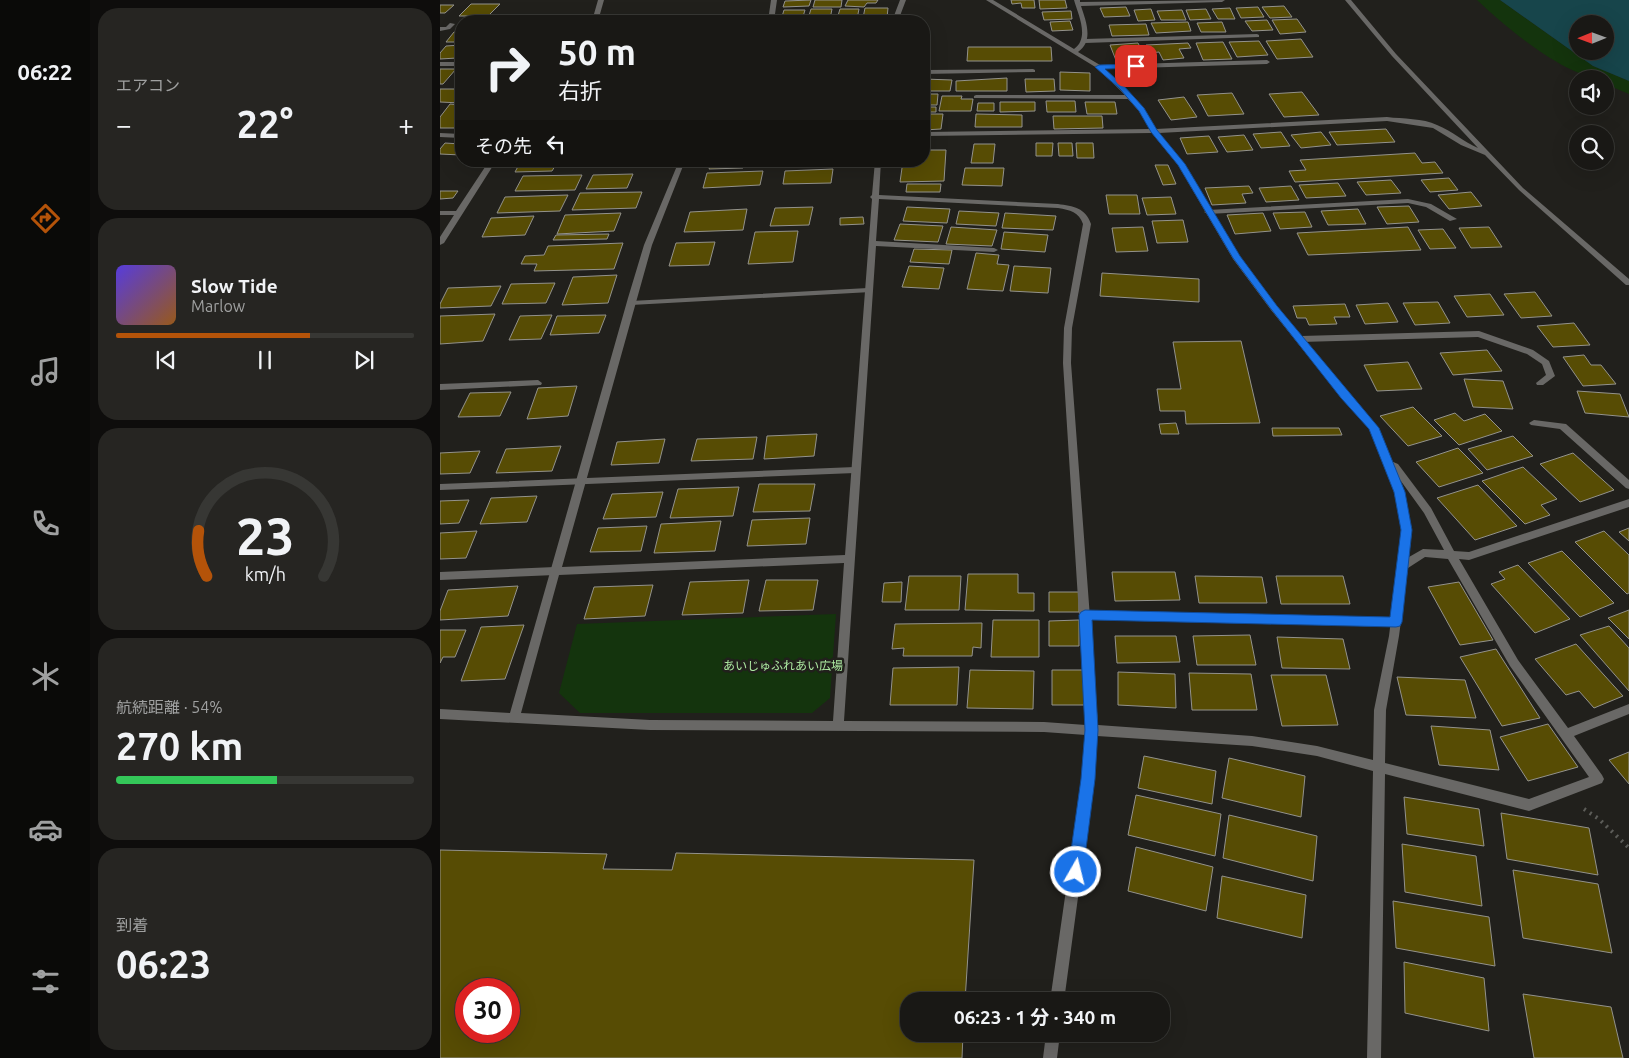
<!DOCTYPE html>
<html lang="ja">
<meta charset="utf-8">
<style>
:root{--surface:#191815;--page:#262522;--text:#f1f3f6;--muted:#9fa0a0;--line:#373734;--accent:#b45309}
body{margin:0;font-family:Ubuntu,"Noto Sans JP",sans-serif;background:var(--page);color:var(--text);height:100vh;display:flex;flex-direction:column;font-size:19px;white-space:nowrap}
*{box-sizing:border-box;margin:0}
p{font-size:16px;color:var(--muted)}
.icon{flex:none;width:28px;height:28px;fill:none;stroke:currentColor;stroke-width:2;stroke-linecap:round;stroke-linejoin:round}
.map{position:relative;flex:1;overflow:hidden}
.drawer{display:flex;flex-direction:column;gap:8px;padding:8px;background:#0e0d0c;width:350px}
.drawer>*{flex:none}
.top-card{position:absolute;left:15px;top:15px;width:475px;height:152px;border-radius:20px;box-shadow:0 5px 20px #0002,0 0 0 1px var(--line);background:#191815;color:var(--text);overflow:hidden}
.needle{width:32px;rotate:269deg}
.tools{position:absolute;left:1129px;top:15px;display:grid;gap:10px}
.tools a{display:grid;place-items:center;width:45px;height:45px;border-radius:50%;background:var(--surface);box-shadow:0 5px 20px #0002,0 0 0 1px var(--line);font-size:25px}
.speed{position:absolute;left:15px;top:978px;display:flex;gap:10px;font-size:25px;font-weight:700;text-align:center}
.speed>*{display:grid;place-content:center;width:65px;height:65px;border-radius:50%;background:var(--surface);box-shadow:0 5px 20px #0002,0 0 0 1px var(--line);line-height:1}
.speed .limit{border:8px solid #d22;background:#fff;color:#111}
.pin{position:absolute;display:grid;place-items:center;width:42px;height:42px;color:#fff;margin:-21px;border-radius:10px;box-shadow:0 2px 8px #0006}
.me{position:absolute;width:55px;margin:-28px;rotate:8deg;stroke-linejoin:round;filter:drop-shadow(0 0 4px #0008)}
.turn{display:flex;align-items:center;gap:18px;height:105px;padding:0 20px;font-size:22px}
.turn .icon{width:65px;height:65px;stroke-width:2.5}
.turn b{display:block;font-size:35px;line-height:42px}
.then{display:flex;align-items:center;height:48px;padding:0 20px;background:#0003;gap:10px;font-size:19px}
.big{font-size:38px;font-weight:700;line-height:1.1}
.drawer .card{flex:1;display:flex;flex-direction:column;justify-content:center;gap:8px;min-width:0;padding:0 18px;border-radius:20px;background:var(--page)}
.drawer .dial{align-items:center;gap:0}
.dial svg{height:130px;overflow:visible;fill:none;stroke:var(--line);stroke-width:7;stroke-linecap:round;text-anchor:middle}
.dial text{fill:var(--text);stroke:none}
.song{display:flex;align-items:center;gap:15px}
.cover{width:60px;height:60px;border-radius:8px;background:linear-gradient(135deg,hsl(250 70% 55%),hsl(30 70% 35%))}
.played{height:5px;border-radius:2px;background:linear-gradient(90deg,var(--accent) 65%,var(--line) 65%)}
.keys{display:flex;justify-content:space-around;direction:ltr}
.heat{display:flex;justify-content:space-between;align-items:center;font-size:28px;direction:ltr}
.charge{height:8px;border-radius:4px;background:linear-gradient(90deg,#34c759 54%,var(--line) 0)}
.trip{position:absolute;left:460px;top:992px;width:270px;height:50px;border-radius:20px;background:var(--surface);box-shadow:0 5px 20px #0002,0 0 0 1px var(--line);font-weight:700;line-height:50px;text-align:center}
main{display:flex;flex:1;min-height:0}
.menu{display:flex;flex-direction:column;width:90px;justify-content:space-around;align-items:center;background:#0a0a08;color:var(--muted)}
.menu .icon{width:35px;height:35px}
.menu .active{color:var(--accent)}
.menu b{font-size:22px;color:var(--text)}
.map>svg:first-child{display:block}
</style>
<main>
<nav class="menu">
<b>06:22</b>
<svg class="icon active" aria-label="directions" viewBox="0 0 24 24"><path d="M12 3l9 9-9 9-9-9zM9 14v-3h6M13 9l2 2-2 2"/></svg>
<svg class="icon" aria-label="music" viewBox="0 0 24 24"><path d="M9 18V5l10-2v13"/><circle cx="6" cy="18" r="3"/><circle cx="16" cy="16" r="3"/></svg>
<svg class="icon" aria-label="phone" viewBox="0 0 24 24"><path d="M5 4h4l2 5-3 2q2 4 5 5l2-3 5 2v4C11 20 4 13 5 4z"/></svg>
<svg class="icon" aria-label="climate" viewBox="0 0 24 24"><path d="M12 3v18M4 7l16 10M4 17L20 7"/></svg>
<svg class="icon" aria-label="car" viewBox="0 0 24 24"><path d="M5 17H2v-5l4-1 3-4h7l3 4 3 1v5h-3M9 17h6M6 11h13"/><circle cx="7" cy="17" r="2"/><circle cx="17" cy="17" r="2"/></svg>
<svg class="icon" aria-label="filters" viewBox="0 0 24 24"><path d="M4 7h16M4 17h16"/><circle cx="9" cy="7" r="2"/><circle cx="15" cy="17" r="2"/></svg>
</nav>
<section class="drawer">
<div class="card"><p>エアコン</p>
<div class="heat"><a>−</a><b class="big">22°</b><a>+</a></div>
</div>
<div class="card">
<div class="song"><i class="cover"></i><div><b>Slow Tide</b><p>Marlow</p></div></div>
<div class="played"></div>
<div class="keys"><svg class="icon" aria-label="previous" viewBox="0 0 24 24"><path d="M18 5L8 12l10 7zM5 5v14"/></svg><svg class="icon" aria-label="pause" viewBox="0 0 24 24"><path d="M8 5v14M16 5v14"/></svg><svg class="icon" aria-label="next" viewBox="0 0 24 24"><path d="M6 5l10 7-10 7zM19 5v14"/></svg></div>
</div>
<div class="card dial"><svg viewBox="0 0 100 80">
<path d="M14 69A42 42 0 1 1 86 69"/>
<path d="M14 69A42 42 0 0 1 9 41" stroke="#b45309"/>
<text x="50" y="56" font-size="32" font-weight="700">23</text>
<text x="50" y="72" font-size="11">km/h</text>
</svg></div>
<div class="card"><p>航続距離 · 54%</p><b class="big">270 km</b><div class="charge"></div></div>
<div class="card"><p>到着</p><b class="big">06:23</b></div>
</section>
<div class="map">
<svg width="1189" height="1058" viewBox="0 0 1189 1058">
<rect width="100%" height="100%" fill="#21201c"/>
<path fill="#14340d" d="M1037 0H1060L1153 66 1189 81V94L1165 84V79C1127 79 1064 26 1037 0Z
M396 614 390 698 372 713H140L119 693 137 624Z"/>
<path fill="#17454b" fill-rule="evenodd" d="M1060 0H1189V81L1153 66ZM1138 24H1165V51H1138Z"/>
<path fill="#574c04" stroke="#93928c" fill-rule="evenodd" d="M371 0 369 6 343 7 345 1Z
M375 0H402L401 7H373Z
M408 0H438L436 3H427L424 7 405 6Z
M571 0H594L595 8H582L581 3 572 4Z
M599 0H625L627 8 600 9Z
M31 4H60L48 16H19Z
M0 5H14L5 13H0Z
M844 6 852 17 830 18 822 7Z
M686 7 690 16 664 17 660 8Z
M818 7 824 17 801 18 796 8Z
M425 8H448L447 18H423Z
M790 8 795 19H778L772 9Z
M371 9H392L390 19H368Z
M400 9H419L417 19H397Z
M711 9 715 20 698 21 694 10Z
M766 9 771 19 750 20 746 10Z
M344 10H365L362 20H341Z
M742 10 746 20H721L717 11Z
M631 11 632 19 604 20 602 12Z
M857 19 866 32 840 34 832 20Z
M827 20 833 30 812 31 805 21Z
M630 21 633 30 612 31 610 22Z
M748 22 751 31 716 33 711 23Z
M782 22 786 32H761L757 23Z
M706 24 709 35 672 36 669 25Z
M14 32H21V42H6Z
M861 39 873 57 837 59 826 41Z
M819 41 828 55 797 57 789 42Z
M783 42 792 59 763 60 756 43Z
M698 43 707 61 677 63 670 45Z
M748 43 751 48 739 49 744 58 723 60 719 52 710 53 706 45Z
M21 45V53L17 58 0 59V53L6 46Z
M528 47H611L612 61H527Z
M0 69H16L3 84H0Z
M620 72 650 73V91L620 90Z
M567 78V91H516V81Z
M484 79 512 80 510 91H484Z
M585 79H614L615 91 586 92Z
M0 89H21V103L0 102Z
M862 92 879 115 844 117 829 94Z
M792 93 804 114 768 116 757 95Z
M484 94H498L497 105H484Z
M502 96H522L521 99H533L531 111H499Z
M744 97 757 117 731 120 718 100Z
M606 101H635L636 112H607Z
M560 102H595V111L560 112Z
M645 102H675L677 114H647Z
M538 103H554V111H537Z
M10 104 21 105V125L19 128H0V117Z
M484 107H496V112H484Z
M484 114H503L501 129 484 130Z
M536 114 582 115V127H535Z
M613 116H662L663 128 614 129Z
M946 129 955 142 897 145 889 132Z
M841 132 850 146 821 148 813 134Z
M881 132 891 145 861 148 851 135Z
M804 135 813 150 787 152 778 137Z
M769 136 778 152 747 154 740 138Z
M5 143 21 144V155L0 154V149Z
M596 143H613L612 156H596Z
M618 143H632L633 156H619Z
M636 143H653L654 158H637Z
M534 144H555L553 163H531Z
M484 150H506L504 181 460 182 463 161H484Z
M975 153 982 163 995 162 1003 173 855 182 849 171 866 170 860 160Z
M81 161H118L112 171 75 172Z
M272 161H305L303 168 269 169Z
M715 165H728L736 184 723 185Z
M525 168H564L562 186 522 185Z
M393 169 391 183 343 184 345 171Z
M323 171 320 185 263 188 267 173Z
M193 174 187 188 146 189 153 175Z
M142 175 135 190 75 191 83 176Z
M1009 178 1018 190 990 192 981 180Z
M951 180 961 193 926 195 917 182Z
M898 183 906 196 866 198 859 185Z
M467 184H501L500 192H466Z
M809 186 813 193 802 194 806 203 772 205 765 188Z
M851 186 859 200 826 202 819 188Z
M0 191H18L13 198 0 199Z
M202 192 196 208 132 210 140 193Z
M1031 192 1042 206 1009 209 998 195Z
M128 195 120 211 57 213 65 197Z
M666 195H697L700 214H669Z
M731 197 736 214 707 215 702 198Z
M969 206 979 222 947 224 937 207Z
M373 207 369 225 330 226 335 208Z
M467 207 510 209 507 223 463 221Z
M307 209 303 230 244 232 250 212Z
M918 209 926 224 888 225 881 211Z
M519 211 559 213 556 226 516 224Z
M865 212 872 227 840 229 833 213Z
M181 213 174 231 117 234 125 215Z
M565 213 616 216 613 230 562 228Z
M823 213 831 231 795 234 787 215Z
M94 216 85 235 42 237 51 218Z
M423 217 424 224 400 225V218Z
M743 220 748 242 717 243 712 221Z
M460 224 503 226 498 242 454 240Z
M511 227 557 230 552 246 506 244Z
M703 227 708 251 676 252 672 228Z
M968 227 981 250 868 255 857 233Z
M1049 227 1062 247 1031 248 1019 228Z
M1003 229 1016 248 990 249 978 230Z
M358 231 353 262 308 264 315 232Z
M564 232 608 235 605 252 561 249Z
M169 234 167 239 113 240 116 235Z
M275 242 269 265 229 266 236 243Z
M183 243 174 269 94 271 97 264H81L85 256 104 255 108 246Z
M474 249 512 250 509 264 470 262Z
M536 253 559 255 557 264 569 265 563 291 527 289Z
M469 266 504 268 499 289 462 287Z
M574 266 611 268 608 293 570 291Z
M662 273 759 279V302L660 296Z
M177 275 168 303 122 305 133 277Z
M115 283 106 303 62 304 71 284Z
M61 286 51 306 0 308V304L8 288Z
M1095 292 1112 316 1081 318 1064 294Z
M1050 294 1064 315 1027 317 1014 296Z
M998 302 1010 323 975 325 963 303Z
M948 303 958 322 925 324 916 305Z
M905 304 910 317H894L897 324 869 325 866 318H857L853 306Z
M55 314 43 341 0 344V316Z
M112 315 101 339 69 340 80 316Z
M166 315 159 333 110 335 117 316Z
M1134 323 1150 345 1113 347 1097 326Z
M801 341 820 423 746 424 745 411H720L717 389H741L733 342Z
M1047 350 1062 371 1013 375 1000 353Z
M1144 355 1151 365H1161L1176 384 1143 386 1123 357Z
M968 362 982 389 937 391 924 365Z
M1024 379 1063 381 1073 409 1033 407Z
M137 386 128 416 87 419 98 388Z
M1137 391 1180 394 1189 417 1145 413Z
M71 392 60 416 18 417 30 393Z
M973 407 1002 436 968 446 940 416Z
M1015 413 1024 421 1045 414 1062 431 1019 445 994 420Z
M736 423 739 434H721L719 424Z
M832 428H899L902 435 833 436Z
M377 434 374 456 324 459 327 436Z
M1073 436 1093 456 1047 470 1028 449Z
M317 437 313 459 251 461 257 439Z
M225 439 219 463 171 465 177 442Z
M121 446 112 471 56 473 66 449Z
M1018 448 1043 473 999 487 976 462Z
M40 451 30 473 0 474V453Z
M1133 453 1174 490 1140 502 1100 464Z
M1083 467 1117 499 1101 505 1110 515 1085 524 1042 481Z
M319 484H375L370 511 313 512Z
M1038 485 1077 526 1035 540 997 498Z
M299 487 293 516 230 518 238 489Z
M223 492 216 517 163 519 172 494Z
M97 496 87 522 40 524 51 498Z
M29 500 19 523 0 524V501Z
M370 518 366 544 307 546 312 520Z
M281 521 275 551 214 553 221 524Z
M207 526 201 551 150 552 158 528Z
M1189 528V541L1179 532Z
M37 531 26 558 0 559V533Z
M1164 531 1189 555V593L1187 594 1135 542Z
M1122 551 1174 603 1140 617 1088 563Z
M1078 565 1130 619 1095 633 1051 584 1065 579 1059 572Z
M672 572H735L740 600 675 601Z
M528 574H578V593H594V611L525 610Z
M469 576H521L519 610H465Z
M755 576 822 577 827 603H759Z
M836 576H903L910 604H841Z
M309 580 303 613 242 615 250 582Z
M326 580H378L373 610 319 611Z
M462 582 461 602H442L444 583Z
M1019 582 1053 640 1020 645 988 587Z
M213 585 205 616 144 619 154 587Z
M78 586 68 616 0 620V611L8 590Z
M609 592H639V612H609Z
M1189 610V639L1168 618Z
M553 620H599V657H551Z
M639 620V646H609V621Z
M542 623 541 648 533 647 532 656H463L464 648 452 649 455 624Z
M84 625 65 679 21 681 41 627Z
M1169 626 1189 648V691L1140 635Z
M0 630H26L15 657H3L0 663Z
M810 635 816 665H757L753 636Z
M675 636H736L740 662 677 663Z
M837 637 903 639 910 669 842 668Z
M1136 644 1183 696 1154 708 1139 691 1126 695 1095 659Z
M1056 649 1100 718 1062 726 1020 657Z
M519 667 517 705H450L453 668Z
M530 670 594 671 593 709 527 708Z
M612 670H643L644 705H612Z
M678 672 735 674 736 708 678 705Z
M749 673 811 674 817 710H752Z
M831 675H886L898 725 842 726Z
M957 677 1025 680 1036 718 966 715Z
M1108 724 1138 767 1088 781 1060 737Z
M991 726 1050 730 1059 770 999 765Z
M1189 752V784L1169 760Z
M704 756 776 771 772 804 698 788Z
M789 758 865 776 861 817 782 798Z
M696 795 781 814 775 856 688 835Z
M964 797 1039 809 1044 846 967 834Z
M1061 813 1149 828 1158 875 1067 859Z
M789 815 877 836 873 881 783 858Z
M962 844 1036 856 1042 906 965 892Z
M696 847 773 867 766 911 688 891Z
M0 850 167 854 163 869 232 870 236 853 534 860 525 1001H469V1034H523L522 1058H0ZM26 989H69V1031H26Z
M1073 870 1158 884 1172 953 1083 938Z
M782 876 866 895 862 938 777 918Z
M953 901 1049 917 1055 966 956 948Z
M964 962 1044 978 1049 1031 965 1013Z
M1083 994 1171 1007 1183 1058H1094Z"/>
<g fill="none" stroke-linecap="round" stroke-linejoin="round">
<path stroke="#5c5c58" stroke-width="4" stroke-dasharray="2 5" stroke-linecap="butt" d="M1144 809 1159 819 1189 848"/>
<path fill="#696866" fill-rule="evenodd" d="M817 34 819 35V37L645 43 642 41 645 39Z
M593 69 595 70V72L484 74V70Z
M968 199 991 204 1017 219 1010 221 986 207 968 203 768 214 764 212 768 210Z
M428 288 432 290 431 292 191 305 187 303 191 301Z
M1039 331 1093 350 1109 361 1115 376 1103 385H1097L1096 383 1106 375 1102 364 1087 354 1038 337 861 342 857 339 861 336Z
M98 380 102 383 101 385 0 390V384Z
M415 467 420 470 415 473 0 490V484Z
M115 567 119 568 120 571 119 574 115 575 0 580V572Z
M645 611 956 619 960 620 961 623 960 626 956 627 645 619 641 618 640 615 641 612Z"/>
<path fill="#696866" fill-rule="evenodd" d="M158 0H164L158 21H152Z
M331 0H337L334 21H328Z
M460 0H466L458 21H452Z
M546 0H553L634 49C650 38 638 14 634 0H640V2L785 0 782 2 641 6C646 21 654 41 638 52L660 65 827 60 830 62 827 64 664 69C686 88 701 104 716 129L947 117C963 119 983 118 997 125 1012 131 1024 142 1038 148L952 56 905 0H911L956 54 1083 188 1189 279V285H1186L1079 190 1045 155 1021 145 993 128 947 121 719 133 744 164 799 256 837 306 908 394 937 426 951 461 958 464 991 508 1014 551 1029 552 1189 499V507L1029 560 1019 559 1078 660 1128 728 1189 704V714L1134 736 1162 775 1164 779 1162 783 1089 811 945 774 941 1058H927L933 771 877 756 812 746 657 736 654 779 624 1001H610L642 779 646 735 604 732 210 730 0 719V709L70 713 188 298 204 245 239 161H245L212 245 122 567 405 555 432 199 430 197 432 195 435 161H441L439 195 618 204C633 206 646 208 651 224L632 328 631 363 658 725 812 736 877 746 933 760 934 710 949 636 962 530 954 492 930 429 902 398 831 310 793 259 738 165 712 133 484 136V132L710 129 699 111 688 99 534 98V96L536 95H685L657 68ZM439 199 618 208C630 210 639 212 643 224L624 328 623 363 646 725 604 722 404 721 436 246 554 252 558 250 554 248 436 241ZM958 477 984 513 1004 550 983 549 969 557 972 530 964 492ZM985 557 1008 559 1070 666 1149 777 1089 799 945 763 946 710 959 636 968 568ZM404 563 393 721 210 720 81 713 119 575Z
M10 23 15 24 10 29 0 31V27H6Z
M0 62H21V66H0Z
M0 133 21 134V138L0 137Z
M49 161H56L4 243 0 245V237L14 215H0V211H16Z
M1094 420 1126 424 1189 480V489L1186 488 1120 429 1091 425 1089 423Z
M606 1034H620L617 1058H603Z"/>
</g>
<path fill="#1a73e8" stroke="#114b97" d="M696 64 699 66V68L665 69 684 86 704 108 717 130 745 164 800 256 837 306 939 428 965 492 972 530 962 622 960 626 956 627 652 620 658 730 655 779 643 872 641 877 636 879 630 877 628 872 641 779 645 730 639 615 641 612 645 610 950 617 961 530 954 492 929 429 901 398 831 309 793 258 738 165 711 132 699 111 680 89 655 67 659 65Z"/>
<g text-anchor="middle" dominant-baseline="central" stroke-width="5" stroke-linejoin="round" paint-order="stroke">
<g font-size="12" fill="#ace8a0" stroke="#21201c">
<text x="343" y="665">あいじゅふれあい広場</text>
</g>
</g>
</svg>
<div class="tools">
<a><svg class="needle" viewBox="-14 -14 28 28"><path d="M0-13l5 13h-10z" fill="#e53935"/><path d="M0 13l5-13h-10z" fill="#9fa0a0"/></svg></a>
<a><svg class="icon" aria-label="sound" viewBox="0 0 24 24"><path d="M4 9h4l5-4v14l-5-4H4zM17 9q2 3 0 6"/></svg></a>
<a><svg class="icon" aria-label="search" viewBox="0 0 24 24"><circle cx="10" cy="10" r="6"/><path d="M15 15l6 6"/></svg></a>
</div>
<div class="speed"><div class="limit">30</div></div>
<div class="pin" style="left:696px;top:66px;background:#d93025"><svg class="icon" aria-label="arrive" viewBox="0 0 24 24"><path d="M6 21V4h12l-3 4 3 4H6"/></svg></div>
<svg class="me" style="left:636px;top:872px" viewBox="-20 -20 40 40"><circle r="17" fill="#1a73e8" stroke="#fff" stroke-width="3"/><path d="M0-11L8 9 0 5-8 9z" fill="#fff"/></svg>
<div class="trip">06:23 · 1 分 · 340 m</div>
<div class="top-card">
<div class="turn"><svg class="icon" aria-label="right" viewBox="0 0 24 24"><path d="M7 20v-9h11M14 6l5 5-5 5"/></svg><div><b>50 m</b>右折</div></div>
<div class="then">その先<svg class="icon" aria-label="left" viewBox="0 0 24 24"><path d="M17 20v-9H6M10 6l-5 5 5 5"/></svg></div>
</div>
</div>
</main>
